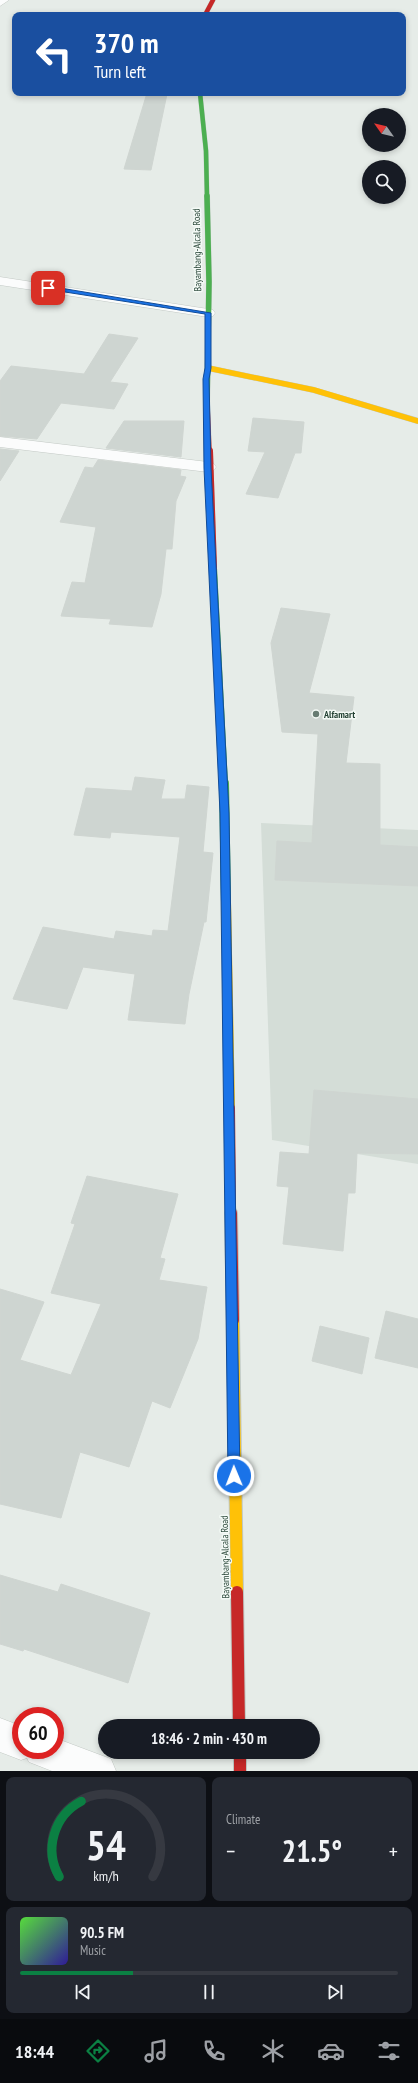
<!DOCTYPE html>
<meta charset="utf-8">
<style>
:root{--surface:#171b24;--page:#242831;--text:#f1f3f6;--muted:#9ea1a6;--line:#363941;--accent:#0b8043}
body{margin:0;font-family:"PT Sans Narrow",sans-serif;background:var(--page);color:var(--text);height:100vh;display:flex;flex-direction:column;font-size:15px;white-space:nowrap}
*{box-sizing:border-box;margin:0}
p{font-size:13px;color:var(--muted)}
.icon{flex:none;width:22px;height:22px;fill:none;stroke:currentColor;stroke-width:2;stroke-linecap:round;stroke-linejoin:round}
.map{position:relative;height:1771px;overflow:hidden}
.panel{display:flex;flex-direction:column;gap:6px;padding:6px;background:#0d0f14;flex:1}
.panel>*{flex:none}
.hud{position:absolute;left:12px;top:12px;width:394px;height:84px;border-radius:8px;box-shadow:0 2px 6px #0003;background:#1a4fa0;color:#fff;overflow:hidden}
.needle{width:26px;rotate:304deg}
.fabs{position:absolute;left:362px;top:108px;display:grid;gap:8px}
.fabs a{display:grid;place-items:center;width:44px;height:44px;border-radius:50%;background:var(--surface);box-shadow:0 2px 6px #0003;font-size:20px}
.speed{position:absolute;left:12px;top:1707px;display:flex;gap:8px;font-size:20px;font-weight:700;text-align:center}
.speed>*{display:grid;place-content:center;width:52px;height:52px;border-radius:50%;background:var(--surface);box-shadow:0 2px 6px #0003;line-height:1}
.speed .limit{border:6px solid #d22;background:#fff;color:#111}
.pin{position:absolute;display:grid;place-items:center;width:34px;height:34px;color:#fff;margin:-17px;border-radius:8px;box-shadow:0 2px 6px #0006}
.me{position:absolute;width:44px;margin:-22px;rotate:359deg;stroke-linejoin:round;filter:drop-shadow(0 0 3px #0008)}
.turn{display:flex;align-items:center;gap:14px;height:84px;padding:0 16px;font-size:18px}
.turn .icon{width:52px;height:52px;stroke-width:2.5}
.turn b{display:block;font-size:28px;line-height:34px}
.big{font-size:30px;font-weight:700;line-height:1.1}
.panel .tile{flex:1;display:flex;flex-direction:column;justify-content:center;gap:6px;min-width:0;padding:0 14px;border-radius:8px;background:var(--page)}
.panel .dial{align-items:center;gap:0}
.dial svg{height:104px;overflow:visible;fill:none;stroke:var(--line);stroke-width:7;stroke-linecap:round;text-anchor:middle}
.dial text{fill:var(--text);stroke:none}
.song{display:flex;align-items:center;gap:12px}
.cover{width:48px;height:48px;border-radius:6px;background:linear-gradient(135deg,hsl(110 70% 55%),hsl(250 70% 35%))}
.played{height:4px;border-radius:2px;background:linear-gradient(90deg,var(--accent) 30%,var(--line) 30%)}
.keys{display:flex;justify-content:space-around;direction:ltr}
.heat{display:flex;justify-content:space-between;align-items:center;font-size:22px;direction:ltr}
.panel .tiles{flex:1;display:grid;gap:6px;grid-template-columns:1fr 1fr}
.tile:last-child{grid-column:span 2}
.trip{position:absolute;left:98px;top:1719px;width:222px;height:40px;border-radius:20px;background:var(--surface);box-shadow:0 2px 6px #0003;font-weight:700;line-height:40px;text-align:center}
.dock{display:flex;height:64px;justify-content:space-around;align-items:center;background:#090b0e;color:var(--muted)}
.dock .icon{width:28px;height:28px}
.dock .active{color:var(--accent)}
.dock b{font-size:18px;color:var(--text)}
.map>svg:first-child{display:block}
</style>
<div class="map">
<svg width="418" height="1771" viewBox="0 0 418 1771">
<rect width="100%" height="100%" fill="#e6ece8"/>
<path fill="#d4ddd7" d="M261 823 418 830V1164L272 1140Z"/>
<path fill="#ced5d1" stroke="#cfd5d1" d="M147 93 167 94 151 170 124 169Z
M109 334 138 338 110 382 128 384 114 409 61 403 37 439 0 436V381L11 366 84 374Z
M253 418 304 422 301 453H295L278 498 246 494 265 452 248 451Z
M124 421H184L181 457 106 448Z
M0 449 19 451 0 481Z
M98 460 181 470 180 476 186 477 176 501 172 549H166L161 594 152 627 109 624 111 619 61 616 72 582 85 583 96 527 60 522 85 467 93 468Z
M281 608 330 614 309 693 354 697 346 763 380 764V845L418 847V886L275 880 277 841 312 843 318 734 282 732 271 643Z
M135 777 165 780 161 799H185L187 785 209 787 203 852 213 853 206 922H204L189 994 185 1024 128 1020 135 974 83 967 67 1009 13 999 43 927 114 939 116 931 152 936 153 930 168 931 180 837 111 832 110 838 74 835 86 788 132 791Z
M314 1090 418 1099V1154L357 1153 355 1193H348L343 1251 283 1244 289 1187 277 1186 280 1152 309 1154Z
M87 1176 178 1194 160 1258 165 1259 159 1280 207 1287 198 1339 170 1408 152 1401 129 1467 80 1452 61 1518 0 1504V1289L44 1302 20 1360 71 1375 101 1304 51 1293 75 1224 71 1223Z
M386 1311 418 1319V1368L375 1358Z
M320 1326 369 1338 362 1374 312 1361Z
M0 1575 58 1592 61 1584 150 1613 128 1683 24 1649 23 1651 0 1644Z"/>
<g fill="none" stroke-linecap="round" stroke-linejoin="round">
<defs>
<path id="street" d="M0 0H9L0 6Z
M0 277 208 309 213 310 215 313 213 316 208 317 0 285Z
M0 437 208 462 214 464 216 467 214 470 208 472 0 447Z
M0 1718 21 1726V1750H55V1738L111 1759 116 1771H52L29 1762 27 1758 21 1760 0 1752Z"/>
<path id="fast-far3" d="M200 93 206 151 207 197"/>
<path id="fast-far2" d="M207 405 209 282 207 196"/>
<path id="fast-far1" d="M213 568 224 784"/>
<path id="fast" d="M224 783 226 902"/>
<path id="slow-far2" d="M208 368 314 390 418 421"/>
<path id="slow-far1" d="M226 902 230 1108"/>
<path id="slow" d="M233 1320 237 1592"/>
<path id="jam-far4" d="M205 15 213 0"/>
<path id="jam-far3" d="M207 405 209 452"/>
<path id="jam-far2" d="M209 451 213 568"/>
<path id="jam-far1" d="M230 1108 231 1214"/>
<path id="jam" d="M231 1213 233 1320
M237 1592 239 1726
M240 1752V1771"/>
</defs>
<use href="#street" stroke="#c3c9c5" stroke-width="1"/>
<use href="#fast-far3" stroke="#bfc8c3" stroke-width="5"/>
<use href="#fast-far2" stroke="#bfc8c3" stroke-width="6"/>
<use href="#fast-far1" stroke="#bfc8c3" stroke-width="8"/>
<use href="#fast" stroke="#bfc8c3" stroke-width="10"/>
<use href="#slow-far2" stroke="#bfc8c3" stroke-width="6"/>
<use href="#slow-far1" stroke="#bfc8c3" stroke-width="10"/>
<use href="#slow" stroke="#bfc8c3" stroke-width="14"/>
<use href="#jam-far4" stroke="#bfc8c3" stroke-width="5"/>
<use href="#jam-far3" stroke="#bfc8c3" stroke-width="6"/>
<use href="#jam-far2" stroke="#bfc8c3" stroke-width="8"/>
<use href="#jam-far1" stroke="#bfc8c3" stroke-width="10"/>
<use href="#jam" stroke="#bfc8c3" stroke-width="14"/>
<use href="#street" fill="#fbfcfc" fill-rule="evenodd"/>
<use href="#fast-far3" stroke="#4caf50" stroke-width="4.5"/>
<use href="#fast-far2" stroke="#4caf50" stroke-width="5.5"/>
<use href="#fast-far1" stroke="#4caf50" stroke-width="8"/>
<use href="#fast" stroke="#4caf50" stroke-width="10"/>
<use href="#slow-far2" stroke="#ffc107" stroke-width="5.5"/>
<use href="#slow-far1" stroke="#ffc107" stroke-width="10"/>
<use href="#slow" stroke="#ffc107" stroke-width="12"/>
<use href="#jam-far4" stroke="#c62828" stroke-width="4.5"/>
<use href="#jam-far3" stroke="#c62828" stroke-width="5.5"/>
<use href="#jam-far2" stroke="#c62828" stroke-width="8"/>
<use href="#jam-far1" stroke="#c62828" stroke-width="10"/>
<use href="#jam" stroke="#c62828" stroke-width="12"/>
</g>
<path fill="#1a73e8" stroke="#114b97" d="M48 286 211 313V368L209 379 211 468 229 813 240 1476 239 1480 234 1482 230 1480 228 1476 220 813 204 468 203 379 205 368V314L46 289Z"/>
<circle fill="#677c72" stroke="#f4faf6" stroke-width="1.5" cx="316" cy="714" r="4"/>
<g text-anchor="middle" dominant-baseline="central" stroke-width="3" stroke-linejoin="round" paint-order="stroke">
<g font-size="10" fill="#224032" stroke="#f4faf6">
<text transform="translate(197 250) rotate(-91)">Bayambang-Alcala Road</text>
<text transform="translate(225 1557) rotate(-91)">Bayambang-Alcala Road</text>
</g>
<g font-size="10" font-weight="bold" fill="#224032" stroke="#f4faf6" text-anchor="start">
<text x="324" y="714">Alfamart</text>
</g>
</g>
</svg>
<div class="fabs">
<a><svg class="needle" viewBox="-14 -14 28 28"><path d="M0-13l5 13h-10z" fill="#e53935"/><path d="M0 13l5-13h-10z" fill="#9ea1a6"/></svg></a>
<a><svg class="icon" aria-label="search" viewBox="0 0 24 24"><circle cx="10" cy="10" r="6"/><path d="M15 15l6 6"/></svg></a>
</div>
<div class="speed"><div class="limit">60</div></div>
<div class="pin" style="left:48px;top:288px;background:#d93025"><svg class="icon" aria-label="arrive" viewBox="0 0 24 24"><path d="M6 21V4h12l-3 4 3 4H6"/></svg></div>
<svg class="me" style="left:234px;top:1476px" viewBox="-20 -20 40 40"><circle r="17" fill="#1a73e8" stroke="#fff" stroke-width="3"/><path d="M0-11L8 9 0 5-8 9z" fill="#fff"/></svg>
<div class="trip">18:46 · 2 min · 430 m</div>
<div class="hud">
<div class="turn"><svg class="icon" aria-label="left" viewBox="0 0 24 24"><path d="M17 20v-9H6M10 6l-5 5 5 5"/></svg><div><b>370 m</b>Turn left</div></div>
</div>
</div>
<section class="panel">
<div class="tiles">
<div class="tile dial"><svg viewBox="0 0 100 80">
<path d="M14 69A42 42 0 1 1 86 69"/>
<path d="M14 69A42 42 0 0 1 31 11" stroke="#0b8043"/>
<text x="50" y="56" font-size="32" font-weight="700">54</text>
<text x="50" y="72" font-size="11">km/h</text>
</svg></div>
<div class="tile"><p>Climate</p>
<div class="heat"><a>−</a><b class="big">21.5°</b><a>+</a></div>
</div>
<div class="tile">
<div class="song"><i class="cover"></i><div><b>90.5 FM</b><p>Music</p></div></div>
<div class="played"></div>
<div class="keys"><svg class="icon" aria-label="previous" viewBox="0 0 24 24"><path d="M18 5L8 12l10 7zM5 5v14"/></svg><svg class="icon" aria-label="pause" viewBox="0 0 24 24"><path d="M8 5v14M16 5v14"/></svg><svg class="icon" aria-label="next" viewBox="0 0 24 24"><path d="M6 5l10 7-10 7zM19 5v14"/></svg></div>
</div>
</div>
</section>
<nav class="dock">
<b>18:44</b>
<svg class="icon active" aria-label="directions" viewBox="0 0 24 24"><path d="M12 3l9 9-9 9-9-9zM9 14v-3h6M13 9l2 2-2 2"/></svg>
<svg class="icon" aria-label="music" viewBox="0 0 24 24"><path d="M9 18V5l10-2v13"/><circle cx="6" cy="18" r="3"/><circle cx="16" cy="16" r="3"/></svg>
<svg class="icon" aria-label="phone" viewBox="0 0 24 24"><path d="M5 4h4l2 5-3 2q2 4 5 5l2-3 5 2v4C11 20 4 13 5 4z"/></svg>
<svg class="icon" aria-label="climate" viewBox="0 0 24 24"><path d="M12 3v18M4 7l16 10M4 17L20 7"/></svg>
<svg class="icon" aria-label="car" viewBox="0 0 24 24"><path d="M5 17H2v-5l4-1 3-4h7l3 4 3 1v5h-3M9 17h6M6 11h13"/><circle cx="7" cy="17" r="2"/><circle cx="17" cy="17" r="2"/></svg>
<svg class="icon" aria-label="filters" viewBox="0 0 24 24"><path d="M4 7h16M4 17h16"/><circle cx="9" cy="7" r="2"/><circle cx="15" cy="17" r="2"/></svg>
</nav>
